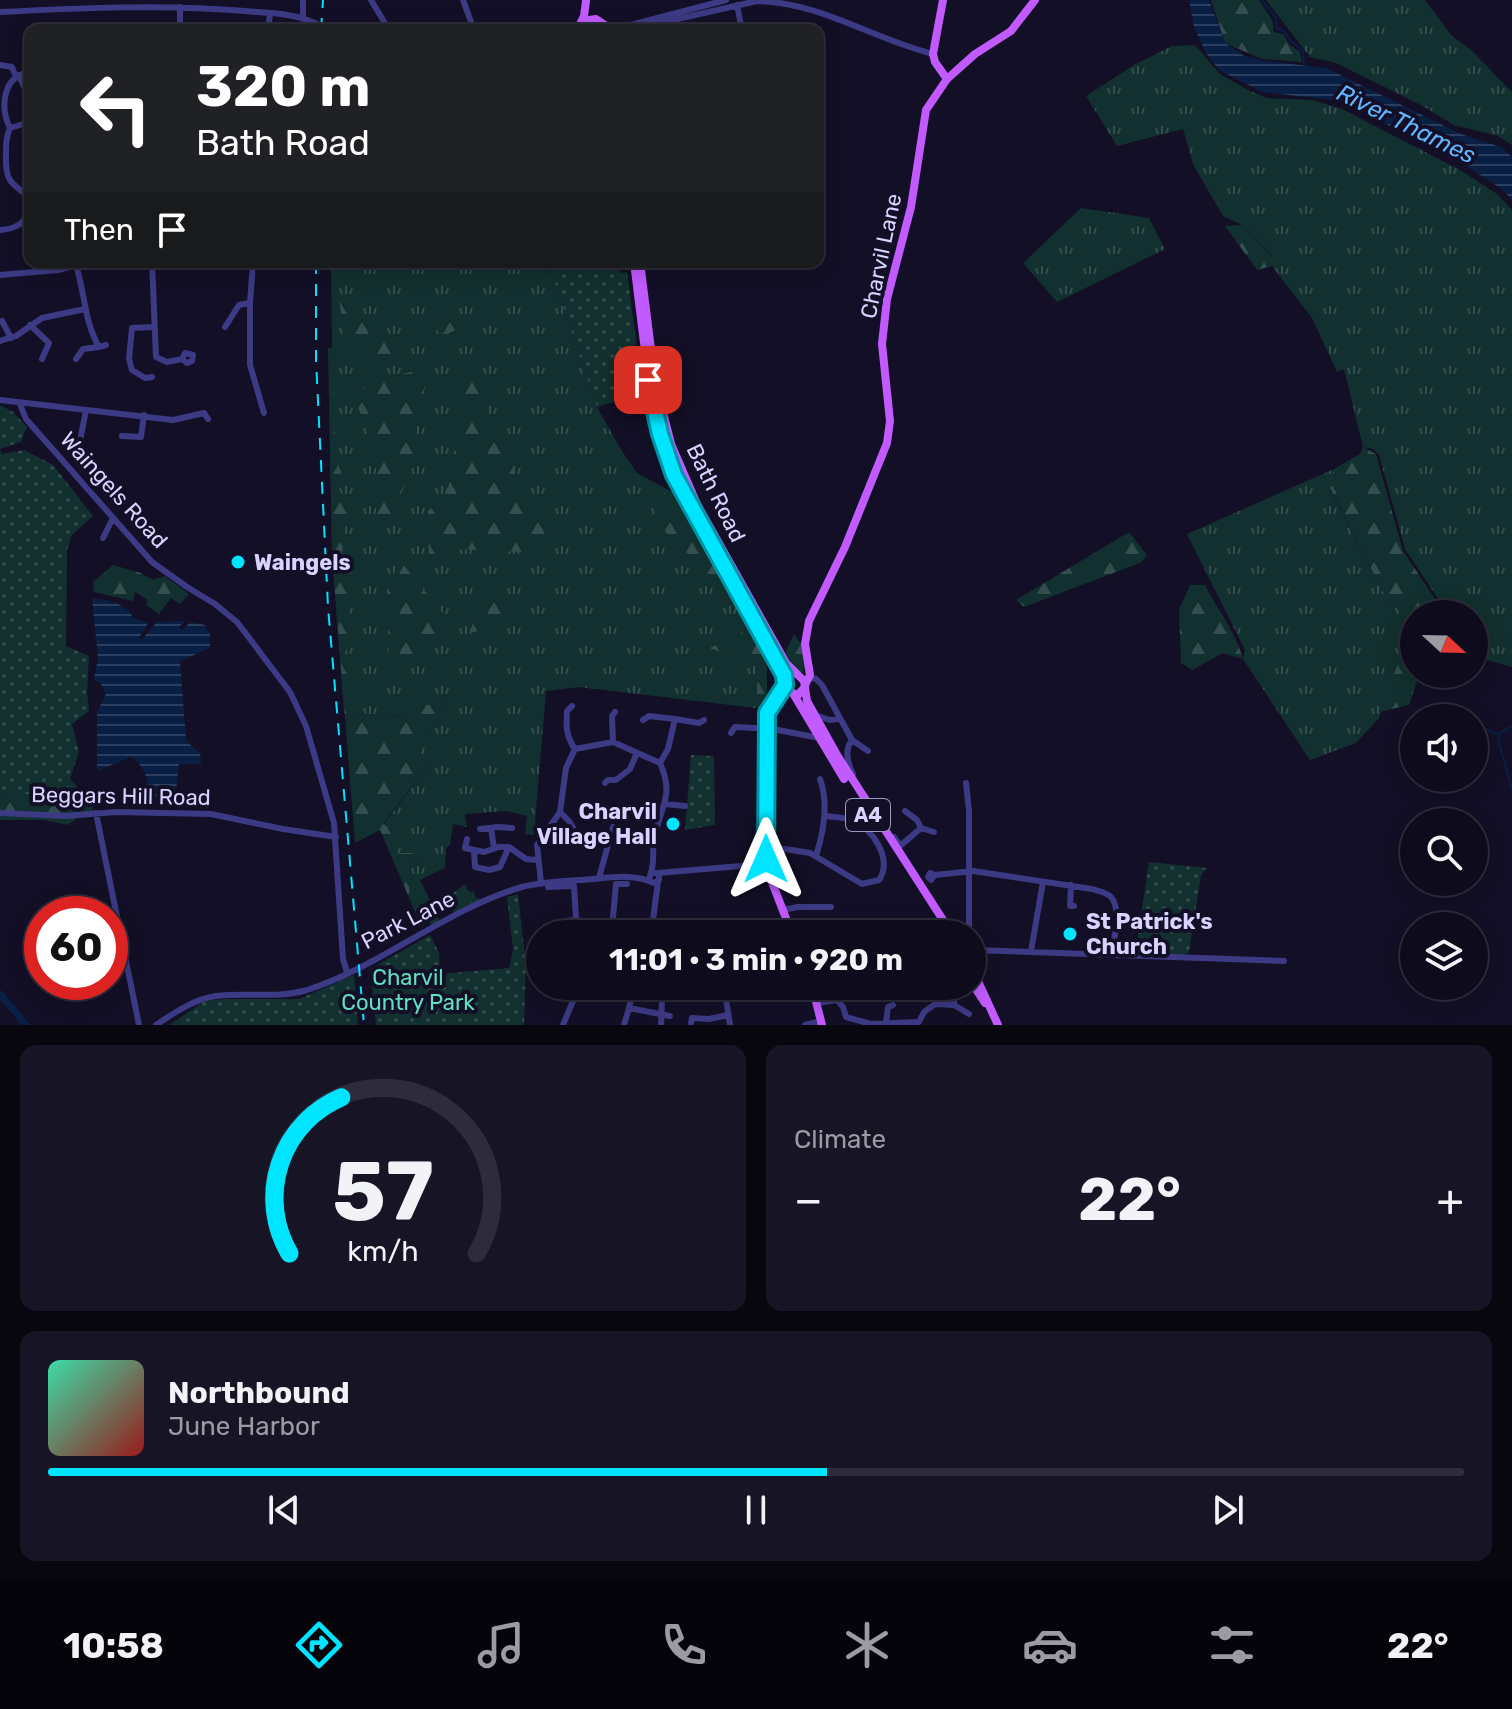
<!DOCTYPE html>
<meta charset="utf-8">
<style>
:root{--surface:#0e0b1c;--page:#171425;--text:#f1f3f6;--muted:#9b9ba3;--line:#2e2b3b;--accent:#00e5ff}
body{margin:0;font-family:Rubik,sans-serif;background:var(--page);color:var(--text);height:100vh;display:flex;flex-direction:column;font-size:30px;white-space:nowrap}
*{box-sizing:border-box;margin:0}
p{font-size:26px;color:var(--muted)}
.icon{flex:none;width:44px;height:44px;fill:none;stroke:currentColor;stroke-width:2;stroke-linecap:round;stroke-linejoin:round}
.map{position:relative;height:1025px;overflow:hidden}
.sheet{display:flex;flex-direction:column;gap:20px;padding:20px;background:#08060f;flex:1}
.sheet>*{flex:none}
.banner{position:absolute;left:24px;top:24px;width:800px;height:244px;border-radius:16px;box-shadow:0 4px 20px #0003,0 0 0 2px var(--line);background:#202124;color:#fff;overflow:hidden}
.needle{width:52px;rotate:112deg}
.tools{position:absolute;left:1400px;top:600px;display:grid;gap:16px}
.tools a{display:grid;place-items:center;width:88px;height:88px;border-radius:50%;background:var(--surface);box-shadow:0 4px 20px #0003,0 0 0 2px var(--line);font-size:40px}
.speed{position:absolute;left:24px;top:896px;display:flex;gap:16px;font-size:40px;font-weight:700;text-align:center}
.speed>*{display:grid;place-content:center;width:104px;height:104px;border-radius:50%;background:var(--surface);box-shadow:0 4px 20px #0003,0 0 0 2px var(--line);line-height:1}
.speed .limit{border:12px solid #d22;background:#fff;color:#111}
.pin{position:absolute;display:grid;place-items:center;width:68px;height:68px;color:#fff;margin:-34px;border-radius:16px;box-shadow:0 4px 12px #0006}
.me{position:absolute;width:88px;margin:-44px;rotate:0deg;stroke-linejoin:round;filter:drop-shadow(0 0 6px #0008)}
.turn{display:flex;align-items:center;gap:28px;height:168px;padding:0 40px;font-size:36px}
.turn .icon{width:104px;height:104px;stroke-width:2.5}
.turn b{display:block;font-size:56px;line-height:68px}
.then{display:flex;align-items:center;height:76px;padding:0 40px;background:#0003;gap:16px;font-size:30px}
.big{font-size:60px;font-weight:700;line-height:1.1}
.sheet .card{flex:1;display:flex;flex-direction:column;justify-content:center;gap:12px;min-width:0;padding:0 28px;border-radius:16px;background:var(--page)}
.sheet .dial{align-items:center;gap:0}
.dial svg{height:208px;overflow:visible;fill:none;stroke:var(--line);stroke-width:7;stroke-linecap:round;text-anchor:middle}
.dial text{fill:var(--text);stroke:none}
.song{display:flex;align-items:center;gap:24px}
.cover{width:96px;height:96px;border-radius:12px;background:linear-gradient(135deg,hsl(160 70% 55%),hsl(0 70% 35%))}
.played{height:8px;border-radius:4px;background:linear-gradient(90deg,var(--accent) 55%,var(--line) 55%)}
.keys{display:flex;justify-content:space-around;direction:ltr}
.heat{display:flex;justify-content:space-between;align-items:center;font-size:44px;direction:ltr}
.sheet .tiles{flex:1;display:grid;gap:20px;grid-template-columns:1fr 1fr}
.card:last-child{grid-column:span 2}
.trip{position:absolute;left:526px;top:920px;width:460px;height:80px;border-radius:40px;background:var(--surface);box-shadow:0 4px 20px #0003,0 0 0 2px var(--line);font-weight:700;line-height:80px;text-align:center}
.tab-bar{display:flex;height:128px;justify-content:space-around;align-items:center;background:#06040b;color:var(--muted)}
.tab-bar .icon{width:56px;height:56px}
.tab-bar .current{color:var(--accent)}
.tab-bar b{font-size:36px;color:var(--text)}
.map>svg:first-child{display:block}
</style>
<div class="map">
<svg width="1512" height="1025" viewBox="0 0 1512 1025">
<defs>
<pattern id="grass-tufts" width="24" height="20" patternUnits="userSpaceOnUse" patternTransform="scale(2)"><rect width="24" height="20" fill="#12302f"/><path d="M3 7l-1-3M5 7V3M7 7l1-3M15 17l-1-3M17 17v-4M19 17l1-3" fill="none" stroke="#344d4e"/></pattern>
<pattern id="forest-firs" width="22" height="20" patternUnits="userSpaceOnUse" patternTransform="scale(2)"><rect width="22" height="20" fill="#12302f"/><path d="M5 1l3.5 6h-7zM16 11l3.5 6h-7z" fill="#344d4e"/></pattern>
<pattern id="park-dots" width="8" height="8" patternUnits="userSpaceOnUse" patternTransform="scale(2)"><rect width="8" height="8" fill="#12302f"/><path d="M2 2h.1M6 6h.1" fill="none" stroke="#344d4e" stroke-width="1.8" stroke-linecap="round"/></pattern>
<pattern id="water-rules" width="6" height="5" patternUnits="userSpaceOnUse" patternTransform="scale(2)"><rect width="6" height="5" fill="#0a1f44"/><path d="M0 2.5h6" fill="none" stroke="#2d3f60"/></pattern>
</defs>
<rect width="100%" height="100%" fill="#130f26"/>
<path fill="url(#grass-tufts)" d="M1266 0H1425L1452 36 1471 50 1512 92V145L1498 136 1454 125 1421 105 1336 63 1310 57Z
M1195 45 1220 74 1250 91 1267 98 1312 100 1342 109 1460 170 1497 194 1512 210V667L1487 660 1474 665V614H1448L1405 549 1379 455 1373 449 1363 447 1344 369 1337 372 1312 318 1272 266V255L1242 225 1223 216 1193 164 1183 129 1117 146 1086 96 1134 65 1172 46Z
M1081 208 1149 218 1165 249 1057 302 1023 263Z
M331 262H548L597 407 620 448 637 473 676 494 753 628 764 666V709L579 687 546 691 534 835 525 834 527 816 506 811 465 814 467 827 453 824 450 845 446 848 445 868 420 880 440 921 432 925 409 898 411 866 425 853H397L383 825C399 806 410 785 430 770L418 756 444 703 392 717 344 713 332 554 328 349 332 347Z
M1334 469 1335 483 1330 489 1382 590 1413 626 1379 718 1356 743 1310 760 1243 659 1245 650 1187 534Z"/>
<path fill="url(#forest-firs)" d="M1211 0H1259L1272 20 1274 32 1283 34 1289 44 1300 52 1302 62 1262 59 1225 43Z
M1242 225 1272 256V266L1257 270 1225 226Z
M339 297 385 329 406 353 399 363 346 352Z
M452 303 460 328 445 335 427 325 436 310Z
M431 368 415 421V461L385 531 376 522V457L355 398 373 380Z
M460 369 475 384 533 514 547 526 543 553 457 549 429 563 428 511 447 495 454 452Z
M329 371 334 379 335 457 341 472 336 483 348 506 339 576 347 590 352 633 343 659 354 684 355 708 346 713 392 717 401 715 410 707 444 703 419 756 430 770C410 784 399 805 383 824L397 833V853H426L411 866 409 898 431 922 422 925 419 921 380 830 355 843 332 554Z
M1363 447 1376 454 1403 551 1445 614H1414V674H1419L1409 705 1379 712 1413 626 1382 590 1330 488 1335 482 1334 469 1360 454Z
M645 486 682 500 744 610 736 607 708 580 687 553 660 527Z
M1129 532 1147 555 1142 562 1024 607 1016 600Z
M401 562 460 634 389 666 387 584Z
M113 565 141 573 153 580 165 576 189 594 180 604 171 598 159 614 146 605 148 600 135 592 133 601 94 592 93 582Z
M1190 585H1205C1217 609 1237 634 1243 659L1223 653 1192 670 1181 663 1179 610Z
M479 601 522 602 520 621 470 633Z
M745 628 756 631 767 659V705H751L757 698V664L709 648 739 636Z
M794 634 801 644 806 667 802 673 794 667 785 653Z
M11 788 39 794 86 796 92 803 94 815 79 817 68 825 44 820H0V793Z
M465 884 468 891 474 892 476 898 482 899 452 916 454 907 448 897Z"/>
<path fill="url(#park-dots)" d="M548 262H619L620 273 627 272 643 393 597 407Z
M0 405 13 412 27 427 21 442 0 449 2 454 24 450 53 465 93 516 72 535 67 550 66 646 89 656 87 692 89 711 72 724 79 752 70 779 86 796C60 815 29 781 0 793Z
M691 755 714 756 715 825 685 830Z
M1149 862 1207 868 1201 875 1189 952 1183 955H1135Z
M518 894 526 965 524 1025H376L370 969 430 935 439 953 440 974 509 968 513 950 507 897Z
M354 975 358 1025H169L205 1001 225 999H299Z"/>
<path fill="url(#water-rules)" d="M1189 0H1209L1225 43 1244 56 1265 61 1326 68 1461 134 1501 147 1512 157V200L1503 190 1471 169 1356 108 1326 99 1262 92 1219 70 1206 53 1194 27Z
M92 598C106 600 127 603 133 618L148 623 139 638 141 640 157 622 185 621 179 627 182 630 191 622 205 625 210 634V648L180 661 186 741 200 753 201 764H179L175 799H150C147 781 147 767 131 757L97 771V712L106 694 101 684 94 679 98 658Z"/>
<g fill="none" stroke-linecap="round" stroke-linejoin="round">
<path stroke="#0a1f44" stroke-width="2" d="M1262 0 1277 19 1276 28 1284 31 1291 41 1303 51 1304 66
M1512 726 1500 733 1498 739 1512 789
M1474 730 1485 729 1499 735"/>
<path stroke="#0a1f44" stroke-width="7" d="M0 994 26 1025"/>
<path stroke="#3d3a85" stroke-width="6" d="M371 0 389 30
M463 0 474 30
M737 5 742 30
M0 12C82 8 164 4 245 11 267 13 292 13 312 22
M303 18V0
M627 26 726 0
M610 27 624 30
M180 30V7
M268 30 270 14
M629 30 757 1C819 2 873 39 933 54
M0 65 12 67 16 77
M19 75 25 89
M818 79 819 69
M30 122 10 128C6 137 6 145 6 154 5 179 9 183 30 197
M10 128C0 108 2 76 30 72
M0 230C15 229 22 225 30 212
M152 262 156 357 167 362 182 359 187 363 192 361 193 355 185 353 182 359
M253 262 250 303V365L264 413
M76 265C85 293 84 321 99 347L106 345
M0 275 58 270 88 262
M2 321 11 338
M30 325 49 343 42 359
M225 327 239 305 250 303
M0 341 16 336 42 318 85 309
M76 359 83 349 99 347
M152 377 145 378 132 370 129 359 132 328 153 327
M0 400 173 420 204 413 208 419
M20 404 26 419 152 562 187 587 215 604 237 622 290 692 306 726 334 823 343 959 347 972
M122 436 141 437 144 415
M80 441 86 410
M103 538 113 518
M809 677 816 679 822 685 852 740 868 751
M572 706 567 711C566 727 566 736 575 749
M815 715 830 720 839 719
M643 720 649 716 675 719
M731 733 735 727 773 729 819 738
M852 740C844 750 848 764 853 774
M613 742 612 716 615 712
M660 763 668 749 675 719 699 723 704 720
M605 783 608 780H616L630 769 637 753
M966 783 969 811V934
M665 804 685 806
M905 811 917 820 921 828
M560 812 569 821 579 838 584 839
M0 813 66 816 116 812 211 814 283 829 336 837
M96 813 139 1025
M645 817 659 819
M491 828 494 848
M480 829 498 827 512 828
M894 837 900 846 921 828 934 832
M467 839 465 848 484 852 499 847H509L526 859 537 860
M474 850 475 867 489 870 500 867 509 847
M766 850 785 849 810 853 862 884 879 880C893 859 873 829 852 820 844 817 834 817 825 816
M816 856C824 831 829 804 820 779
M658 873 765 864
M935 875 930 873 928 877 931 880 935 875 973 871 1092 889C1098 891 1106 892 1111 897 1122 909 1114 940 1111 955
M599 878 613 827 618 828
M541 883 537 845 560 812 566 768 575 749 613 742 660 763C675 796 660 807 654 839 652 850 655 861 651 872
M1071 885 1070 906H1074
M548 887 574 886 576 918
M782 910 798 907H831
M545 927C569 923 574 912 597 929
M612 927 616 884H627
M595 934 603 926 633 934
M651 934 658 882
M695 934H696
M972 950 1284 961
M1031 951 1043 882
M724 986 730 1025
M724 993 738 994
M631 999 629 1008 670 1016
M817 1003 837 1000 843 1007 846 1017 871 1024 919 1022 924 1012 935 1004 954 1005 969 1014
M954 1005V986
M691 1023 692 1018 709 1019 728 1015
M886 1023 888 1007 893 1005
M156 1025C174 1013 194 999 216 996 247 992 276 999 307 990 380 967 448 908 522 887 545 881 570 881 594 879 613 877 637 874 654 883L659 880V874L651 872 649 880
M563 1025 573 1001 583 986
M624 1025 629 1008
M661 1025 662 1000 666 986
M805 1025 821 1021"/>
<path stroke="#c25bff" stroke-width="8" d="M943 0 933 54 935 62 947 79
M582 21 596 19 612 30
M577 30 584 16 586 1
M634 262 651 399 674 475 782 670 787 691 798 695 805 687
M640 262 655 381 671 444 697 504 786 663 804 681 807 701 837 755 952 934
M785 685 767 713 765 864 792 934
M805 685 810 675 805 644 809 621 845 547 887 443 890 421 882 344 887 299 911 207 926 110 947 79 975 54 1011 31 1035 0
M794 695 844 779
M972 968 998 1025
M972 983 985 1003
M812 986 822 1025"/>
<path stroke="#00e5ff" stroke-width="2" stroke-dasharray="12 10" stroke-linecap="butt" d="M321 30 323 0
M316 262V360L328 607 364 1025"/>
<path stroke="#3d3a85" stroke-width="6" d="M312 22 332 30"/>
</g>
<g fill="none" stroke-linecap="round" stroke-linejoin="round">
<defs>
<path id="route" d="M648 380 660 434 674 475 784 675 785 685 767 713 766 859"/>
</defs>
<use href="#route" stroke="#0095a6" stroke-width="20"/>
<use href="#route" stroke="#00e5ff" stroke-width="14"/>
</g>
<g fill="#00e5ff" stroke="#130f26" stroke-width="3">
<circle cx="238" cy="562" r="8"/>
<circle cx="673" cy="824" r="8"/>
<circle cx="1070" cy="934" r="8"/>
</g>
<g text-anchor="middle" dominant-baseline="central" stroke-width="8" stroke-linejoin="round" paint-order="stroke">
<rect fill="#130f26" stroke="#9e99be" stroke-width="2" x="846" y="799" width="44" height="32" rx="6"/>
<g font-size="20" font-weight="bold" fill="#d9d4ff">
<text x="868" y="815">A4</text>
</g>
<g font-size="22" fill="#d9d4ff" stroke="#130f26">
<text transform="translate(881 256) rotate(-78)">Charvil Lane</text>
<text transform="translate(114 490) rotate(48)">Waingels Road</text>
<text transform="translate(716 493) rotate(64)">Bath Road</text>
<text transform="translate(121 796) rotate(1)">Beggars Hill Road</text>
<text transform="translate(408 920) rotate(-27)">Park Lane</text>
</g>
<g font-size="22" font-weight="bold" fill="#d9d4ff" stroke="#130f26" text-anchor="start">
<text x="254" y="562">Waingels</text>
<text x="657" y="811" text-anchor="end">Charvil<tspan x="657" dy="25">Village Hall</tspan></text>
<text x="1086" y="921">St Patrick's<tspan x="1086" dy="25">Church</tspan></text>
</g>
<g font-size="22" fill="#5fe0c0" stroke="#130f26">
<text x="408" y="977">Charvil<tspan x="408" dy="25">Country Park</tspan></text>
</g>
<g font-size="24" font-style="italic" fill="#62b6ff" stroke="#130f26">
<text transform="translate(1406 124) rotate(26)">River Thames</text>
</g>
</g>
</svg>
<div class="tools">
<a><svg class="needle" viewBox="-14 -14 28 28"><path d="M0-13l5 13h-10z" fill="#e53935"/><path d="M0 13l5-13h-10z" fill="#9b9ba3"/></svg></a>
<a><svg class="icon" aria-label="sound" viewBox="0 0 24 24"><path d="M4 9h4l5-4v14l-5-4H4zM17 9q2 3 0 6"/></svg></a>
<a><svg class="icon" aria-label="search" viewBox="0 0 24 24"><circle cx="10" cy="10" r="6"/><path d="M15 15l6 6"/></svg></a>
<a><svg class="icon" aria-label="layers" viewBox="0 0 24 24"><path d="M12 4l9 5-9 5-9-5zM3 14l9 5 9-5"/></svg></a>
</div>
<div class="speed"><div class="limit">60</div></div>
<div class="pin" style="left:648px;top:380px;background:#d93025"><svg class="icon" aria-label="arrive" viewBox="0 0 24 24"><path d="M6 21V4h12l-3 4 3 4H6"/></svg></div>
<svg class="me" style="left:766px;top:859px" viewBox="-20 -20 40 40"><path d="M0-17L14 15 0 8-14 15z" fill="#00e5ff" stroke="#fff" stroke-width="4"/></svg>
<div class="trip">11:01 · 3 min · 920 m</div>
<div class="banner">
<div class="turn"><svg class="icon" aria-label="left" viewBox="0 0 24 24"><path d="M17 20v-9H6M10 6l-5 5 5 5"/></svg><div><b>320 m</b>Bath Road</div></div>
<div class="then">Then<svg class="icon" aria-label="arrive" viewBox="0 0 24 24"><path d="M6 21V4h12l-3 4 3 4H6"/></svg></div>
</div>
</div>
<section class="sheet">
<div class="tiles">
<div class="card dial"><svg viewBox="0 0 100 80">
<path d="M14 69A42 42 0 1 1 86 69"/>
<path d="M14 69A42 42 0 0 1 34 9" stroke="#00e5ff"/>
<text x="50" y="56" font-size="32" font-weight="700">57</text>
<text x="50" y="72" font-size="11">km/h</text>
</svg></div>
<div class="card"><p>Climate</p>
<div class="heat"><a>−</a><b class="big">22°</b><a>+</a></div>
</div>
<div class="card">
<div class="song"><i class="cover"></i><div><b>Northbound</b><p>June Harbor</p></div></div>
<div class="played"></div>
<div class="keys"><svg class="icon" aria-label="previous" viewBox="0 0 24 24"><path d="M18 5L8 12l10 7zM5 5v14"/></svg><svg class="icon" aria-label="pause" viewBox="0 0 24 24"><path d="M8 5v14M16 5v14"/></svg><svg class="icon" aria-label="next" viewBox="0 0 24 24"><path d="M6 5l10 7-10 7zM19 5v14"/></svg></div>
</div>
</div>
</section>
<nav class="tab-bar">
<b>10:58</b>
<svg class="icon current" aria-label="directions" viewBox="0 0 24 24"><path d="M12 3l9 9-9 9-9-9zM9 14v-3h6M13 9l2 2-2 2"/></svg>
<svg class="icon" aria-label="music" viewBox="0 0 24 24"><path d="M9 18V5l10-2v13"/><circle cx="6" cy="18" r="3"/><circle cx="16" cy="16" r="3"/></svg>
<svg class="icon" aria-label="phone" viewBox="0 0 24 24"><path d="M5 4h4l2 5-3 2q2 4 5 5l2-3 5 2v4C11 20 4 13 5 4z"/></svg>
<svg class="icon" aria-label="climate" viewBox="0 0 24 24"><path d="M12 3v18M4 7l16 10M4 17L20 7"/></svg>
<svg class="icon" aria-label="car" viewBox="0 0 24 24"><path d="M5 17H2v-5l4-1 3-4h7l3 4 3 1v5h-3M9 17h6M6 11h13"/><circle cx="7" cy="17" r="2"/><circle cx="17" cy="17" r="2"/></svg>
<svg class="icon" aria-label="filters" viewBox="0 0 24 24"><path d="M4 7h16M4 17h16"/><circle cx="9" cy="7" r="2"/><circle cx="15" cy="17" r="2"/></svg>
<b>22°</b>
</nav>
